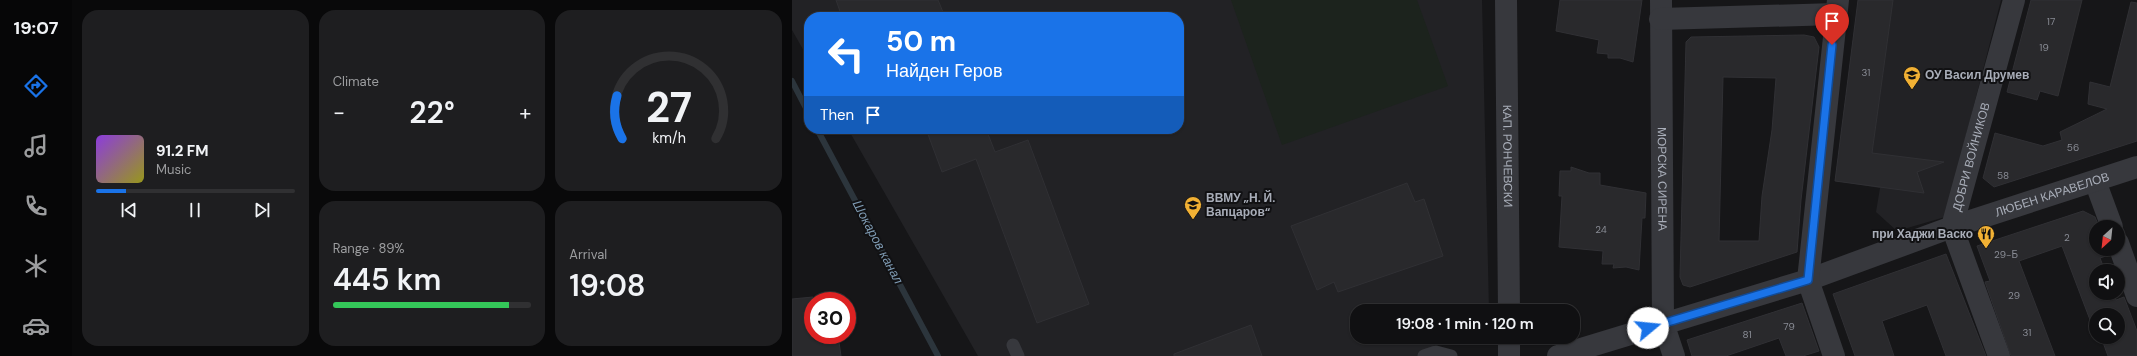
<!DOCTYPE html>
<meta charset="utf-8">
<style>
:root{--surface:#101012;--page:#1e1e20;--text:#f1f3f6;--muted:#9c9d9f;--line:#303032;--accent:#1a73e8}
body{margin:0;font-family:"DM Sans",sans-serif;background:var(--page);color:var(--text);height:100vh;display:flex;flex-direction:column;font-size:15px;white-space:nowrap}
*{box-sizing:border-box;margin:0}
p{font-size:13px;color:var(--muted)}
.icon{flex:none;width:22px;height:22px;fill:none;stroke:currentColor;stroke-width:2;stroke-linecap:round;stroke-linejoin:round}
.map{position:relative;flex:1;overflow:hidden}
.drawer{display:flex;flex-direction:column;gap:10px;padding:10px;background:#09090a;width:720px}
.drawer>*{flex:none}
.banner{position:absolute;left:12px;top:12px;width:380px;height:122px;border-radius:16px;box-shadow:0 1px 3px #0004,0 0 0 1px var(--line);background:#1a73e8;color:#fff;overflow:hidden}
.needle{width:26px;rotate:207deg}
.controls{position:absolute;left:1297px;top:220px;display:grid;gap:8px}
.controls a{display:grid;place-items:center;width:36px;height:36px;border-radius:50%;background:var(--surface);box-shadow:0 1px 3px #0004,0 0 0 1px var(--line);font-size:20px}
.speed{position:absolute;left:12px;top:292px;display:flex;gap:8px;font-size:20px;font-weight:700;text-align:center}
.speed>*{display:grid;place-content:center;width:52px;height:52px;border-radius:50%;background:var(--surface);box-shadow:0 1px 3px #0004,0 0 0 1px var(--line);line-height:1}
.speed .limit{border:6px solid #d22;background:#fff;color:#111}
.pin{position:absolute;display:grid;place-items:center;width:34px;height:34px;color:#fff;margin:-41px -17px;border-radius:50% 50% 50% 0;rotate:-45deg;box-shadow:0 0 4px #0007}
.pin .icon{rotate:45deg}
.me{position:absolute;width:44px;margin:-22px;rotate:73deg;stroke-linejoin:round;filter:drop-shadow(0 0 3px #0008)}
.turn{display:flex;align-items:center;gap:14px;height:84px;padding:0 16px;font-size:18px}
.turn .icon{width:52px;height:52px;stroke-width:2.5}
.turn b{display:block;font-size:28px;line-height:34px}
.then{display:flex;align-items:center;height:38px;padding:0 16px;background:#0003;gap:8px;font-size:15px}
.big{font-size:30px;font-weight:600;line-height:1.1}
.drawer .card{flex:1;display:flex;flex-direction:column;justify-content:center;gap:6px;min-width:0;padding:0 14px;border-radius:16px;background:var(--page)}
.drawer .dial{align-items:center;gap:0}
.dial svg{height:104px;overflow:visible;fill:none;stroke:var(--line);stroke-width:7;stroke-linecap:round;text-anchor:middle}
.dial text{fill:var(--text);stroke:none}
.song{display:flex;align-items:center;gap:12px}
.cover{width:48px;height:48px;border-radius:6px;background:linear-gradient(135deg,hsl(270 70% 55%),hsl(60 70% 35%))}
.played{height:4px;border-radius:2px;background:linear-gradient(90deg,var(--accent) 15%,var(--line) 15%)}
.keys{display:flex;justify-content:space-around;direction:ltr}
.heat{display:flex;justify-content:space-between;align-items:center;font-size:22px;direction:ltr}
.charge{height:6px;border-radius:3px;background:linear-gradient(90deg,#34c759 89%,var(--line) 0)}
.drawer .tiles{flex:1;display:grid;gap:10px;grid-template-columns:repeat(3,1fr)}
.card:first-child{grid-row:span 2}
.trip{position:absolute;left:558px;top:304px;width:230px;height:40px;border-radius:16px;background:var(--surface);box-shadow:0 1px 3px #0004,0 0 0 1px var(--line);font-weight:600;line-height:40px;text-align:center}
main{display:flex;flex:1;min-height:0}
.menu{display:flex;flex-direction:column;width:72px;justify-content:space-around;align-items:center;background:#060607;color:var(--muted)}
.menu .icon{width:28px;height:28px}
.menu .selected{color:var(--accent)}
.menu b{font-size:18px;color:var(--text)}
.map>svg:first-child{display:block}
</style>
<main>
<nav class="menu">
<b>19:07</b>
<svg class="icon selected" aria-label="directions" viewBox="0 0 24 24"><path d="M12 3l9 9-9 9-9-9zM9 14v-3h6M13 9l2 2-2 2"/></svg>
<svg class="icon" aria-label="music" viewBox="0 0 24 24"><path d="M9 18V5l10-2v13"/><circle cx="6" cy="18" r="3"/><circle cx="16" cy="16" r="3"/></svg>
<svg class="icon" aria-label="phone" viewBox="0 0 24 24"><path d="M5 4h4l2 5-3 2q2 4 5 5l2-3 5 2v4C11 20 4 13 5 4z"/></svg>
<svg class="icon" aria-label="climate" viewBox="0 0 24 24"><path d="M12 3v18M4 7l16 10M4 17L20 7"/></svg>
<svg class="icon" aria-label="car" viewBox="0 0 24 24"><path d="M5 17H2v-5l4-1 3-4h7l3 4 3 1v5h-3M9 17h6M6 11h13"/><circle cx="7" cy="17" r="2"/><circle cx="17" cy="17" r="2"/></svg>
</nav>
<section class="drawer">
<div class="tiles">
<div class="card">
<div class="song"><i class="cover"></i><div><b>91.2 FM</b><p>Music</p></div></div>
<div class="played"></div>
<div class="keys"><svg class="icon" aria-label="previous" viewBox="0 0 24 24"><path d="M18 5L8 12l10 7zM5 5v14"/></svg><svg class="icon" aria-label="pause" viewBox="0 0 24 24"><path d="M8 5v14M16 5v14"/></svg><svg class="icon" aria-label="next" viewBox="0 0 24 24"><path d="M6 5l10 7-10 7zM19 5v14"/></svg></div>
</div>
<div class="card"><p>Climate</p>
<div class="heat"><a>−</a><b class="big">22°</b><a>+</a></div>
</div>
<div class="card dial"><svg viewBox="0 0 100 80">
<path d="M14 69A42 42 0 1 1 86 69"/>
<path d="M14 69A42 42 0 0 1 10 36" stroke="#1a73e8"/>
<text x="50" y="56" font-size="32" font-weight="700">27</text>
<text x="50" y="72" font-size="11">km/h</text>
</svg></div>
<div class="card"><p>Range · 89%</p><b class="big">445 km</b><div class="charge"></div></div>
<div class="card"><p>Arrival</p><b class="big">19:08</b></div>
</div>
</section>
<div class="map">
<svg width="1345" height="356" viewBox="0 0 1345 356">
<rect width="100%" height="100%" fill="#161618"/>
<path fill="#222225" d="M0 0H690L697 311H565V337H664L641 343 645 356H186L56 129H387V17H17V60L0 30Z
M1066 0H1209L1153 217 1105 231 1084 212 1088 188 1043 181Z"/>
<path fill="#1c231d" d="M439 0H625L656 86 490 145Z"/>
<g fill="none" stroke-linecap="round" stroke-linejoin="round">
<path stroke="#2c353c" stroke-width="6" d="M0 81 17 114
M25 129 146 356"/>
</g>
<path fill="#29292c" stroke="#303034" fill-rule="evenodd" d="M44 0H146L153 17H50Z
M768 0H850L841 62 828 58H816V54L805 53 807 40 764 31Z
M1066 0H1101L1080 153 1152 162 1125 172 1132 193 1043 181Z
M1239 0H1290L1266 96 1248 91 1245 100 1215 92Z
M1339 2 1345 3V141L1202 187 1191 178 1203 133 1251 146 1270 140 1268 132 1315 109 1296 104 1298 82 1318 87Z
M1012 35 1022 37 1027 47 1009 200 1005 252 898 287 891 285 888 277 894 42 899 37ZM931 77 984 78 980 130 970 196 967 241H927Z
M134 129H194L203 152 236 140 297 304 245 323 184 159 150 172Z
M779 167 797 173H808V185L854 193 853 218H850L847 270 834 267 821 268 822 264H810L811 251 767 247 770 196H767L768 171H779Z
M615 183 623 202 632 199 651 256 546 292 542 282 525 290 499 226Z
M1291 211 1303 217 1307 227H1304V249H1315L1317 255 1308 258 1313 271H1304V293H1321L1324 300 1332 297 1345 331V356H1316L1309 337H1326V315H1304L1303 333 1270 246 1227 261 1263 356H1219L1193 282 1198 281 1185 246Z
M1154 254 1194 356H1154L1135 305 1090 321 1102 356H1063L1041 294Z
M21 297V335H46L49 356H0V299Z
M1010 303 1027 351 1011 356H994L987 338 934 356H900L895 340Z
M459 325 470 356H382V354Z"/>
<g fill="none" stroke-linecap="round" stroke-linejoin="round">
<path stroke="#37383d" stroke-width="13" d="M221 345 226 356
M632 356 644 352 659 356"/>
<g stroke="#37383d" stroke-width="22">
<path id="s1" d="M714 0 717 311"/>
<path id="s2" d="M869 0 871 323 882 356"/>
<path d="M868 19 1044 14"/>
<path d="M1303 181 1320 227"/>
<path d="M1326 243 1345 296"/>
<path d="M717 337V356"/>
<path id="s3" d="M766 356 1016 280 1160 227 1345 167"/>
<path d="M1042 356 1016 280 1046 0"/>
<path id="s4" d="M1207 356 1160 227 1222 0"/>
</g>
</g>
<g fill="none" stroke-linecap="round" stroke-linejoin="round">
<defs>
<path id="route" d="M856 328 1016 280 1040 45"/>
</defs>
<use href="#route" stroke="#114b97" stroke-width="10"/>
<use href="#route" stroke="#1a73e8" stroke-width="7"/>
</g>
<defs>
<symbol id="school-pin" viewBox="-11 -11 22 30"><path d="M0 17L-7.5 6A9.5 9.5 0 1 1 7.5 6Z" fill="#f2b134" stroke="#111113"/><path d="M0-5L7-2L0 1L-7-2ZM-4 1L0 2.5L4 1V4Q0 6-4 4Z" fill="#111"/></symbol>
<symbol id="university-pin" viewBox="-11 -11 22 30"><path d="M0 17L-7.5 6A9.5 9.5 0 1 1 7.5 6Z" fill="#f2b134" stroke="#111113"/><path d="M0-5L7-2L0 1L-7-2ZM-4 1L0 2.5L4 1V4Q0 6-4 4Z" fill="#111"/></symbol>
<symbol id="restaurant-pin" viewBox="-11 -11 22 30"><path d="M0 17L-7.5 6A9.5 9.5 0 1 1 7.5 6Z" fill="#f2b134" stroke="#111113"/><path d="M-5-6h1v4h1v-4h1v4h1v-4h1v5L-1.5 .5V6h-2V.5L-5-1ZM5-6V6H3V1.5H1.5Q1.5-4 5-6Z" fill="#111"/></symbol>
</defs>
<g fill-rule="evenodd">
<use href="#school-pin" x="1110" y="65" width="20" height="27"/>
<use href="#university-pin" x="391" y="195" width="20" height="27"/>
<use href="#restaurant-pin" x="1184" y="224" width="20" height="27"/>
</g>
<g text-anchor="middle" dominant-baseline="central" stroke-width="4" stroke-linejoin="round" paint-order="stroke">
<g font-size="10" fill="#888b94">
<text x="1259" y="21">17</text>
<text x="1252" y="47">19</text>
<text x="1074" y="72">31</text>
<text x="1281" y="147">56</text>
<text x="1211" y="175">58</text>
<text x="809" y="229">24</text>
<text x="1275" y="237">2</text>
<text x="1214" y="254">29-Б</text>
<text x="1222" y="295">29</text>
<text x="997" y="326">79</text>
<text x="1235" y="332">31</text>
<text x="955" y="334">81</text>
</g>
<g font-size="12" font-weight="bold" fill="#a8adb8" stroke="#111113" text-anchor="start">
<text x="1133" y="75">ОУ Васил Друмев</text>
<text x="414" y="198">ВВМУ „Н. Й.<tspan x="414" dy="14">Вапцаров“</tspan></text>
<text x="1181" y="234" text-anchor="end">при Хаджи Васко</text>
</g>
<g font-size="12" fill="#a8adb8" stroke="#111113">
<text stroke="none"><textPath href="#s1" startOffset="156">КАП. РОНЧЕВСКИ</textPath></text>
<text stroke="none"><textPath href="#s4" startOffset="210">ДОБРИ ВОЙНИКОВ</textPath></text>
<text stroke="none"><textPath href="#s2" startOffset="179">МОРСКА СИРЕНА</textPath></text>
<text stroke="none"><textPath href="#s3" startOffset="520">ЛЮБЕН КАРАВЕЛОВ</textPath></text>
</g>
<g font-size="13" font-style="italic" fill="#7f9bb3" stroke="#111113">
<text transform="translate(86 242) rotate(62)">Шокаров канал</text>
</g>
</g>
</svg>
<div class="controls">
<a><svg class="needle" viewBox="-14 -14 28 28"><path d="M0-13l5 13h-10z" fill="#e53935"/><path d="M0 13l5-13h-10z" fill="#9c9d9f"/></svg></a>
<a><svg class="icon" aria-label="sound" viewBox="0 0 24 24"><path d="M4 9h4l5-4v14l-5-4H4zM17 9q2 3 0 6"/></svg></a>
<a><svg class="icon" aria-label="search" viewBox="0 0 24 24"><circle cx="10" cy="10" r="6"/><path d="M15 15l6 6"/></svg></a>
</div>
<div class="speed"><div class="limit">30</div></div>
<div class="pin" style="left:1040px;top:45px;background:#d93025"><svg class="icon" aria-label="arrive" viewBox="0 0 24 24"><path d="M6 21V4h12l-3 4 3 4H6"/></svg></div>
<svg class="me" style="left:856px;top:328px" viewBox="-20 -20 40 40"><circle r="19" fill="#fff"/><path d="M0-13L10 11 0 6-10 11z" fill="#1a73e8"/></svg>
<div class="trip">19:08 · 1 min · 120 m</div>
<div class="banner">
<div class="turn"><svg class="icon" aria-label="left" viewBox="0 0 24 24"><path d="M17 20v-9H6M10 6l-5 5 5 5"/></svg><div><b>50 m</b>Найден Геров</div></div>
<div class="then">Then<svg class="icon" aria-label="arrive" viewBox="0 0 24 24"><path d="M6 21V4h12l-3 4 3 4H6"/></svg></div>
</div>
</div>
</main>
